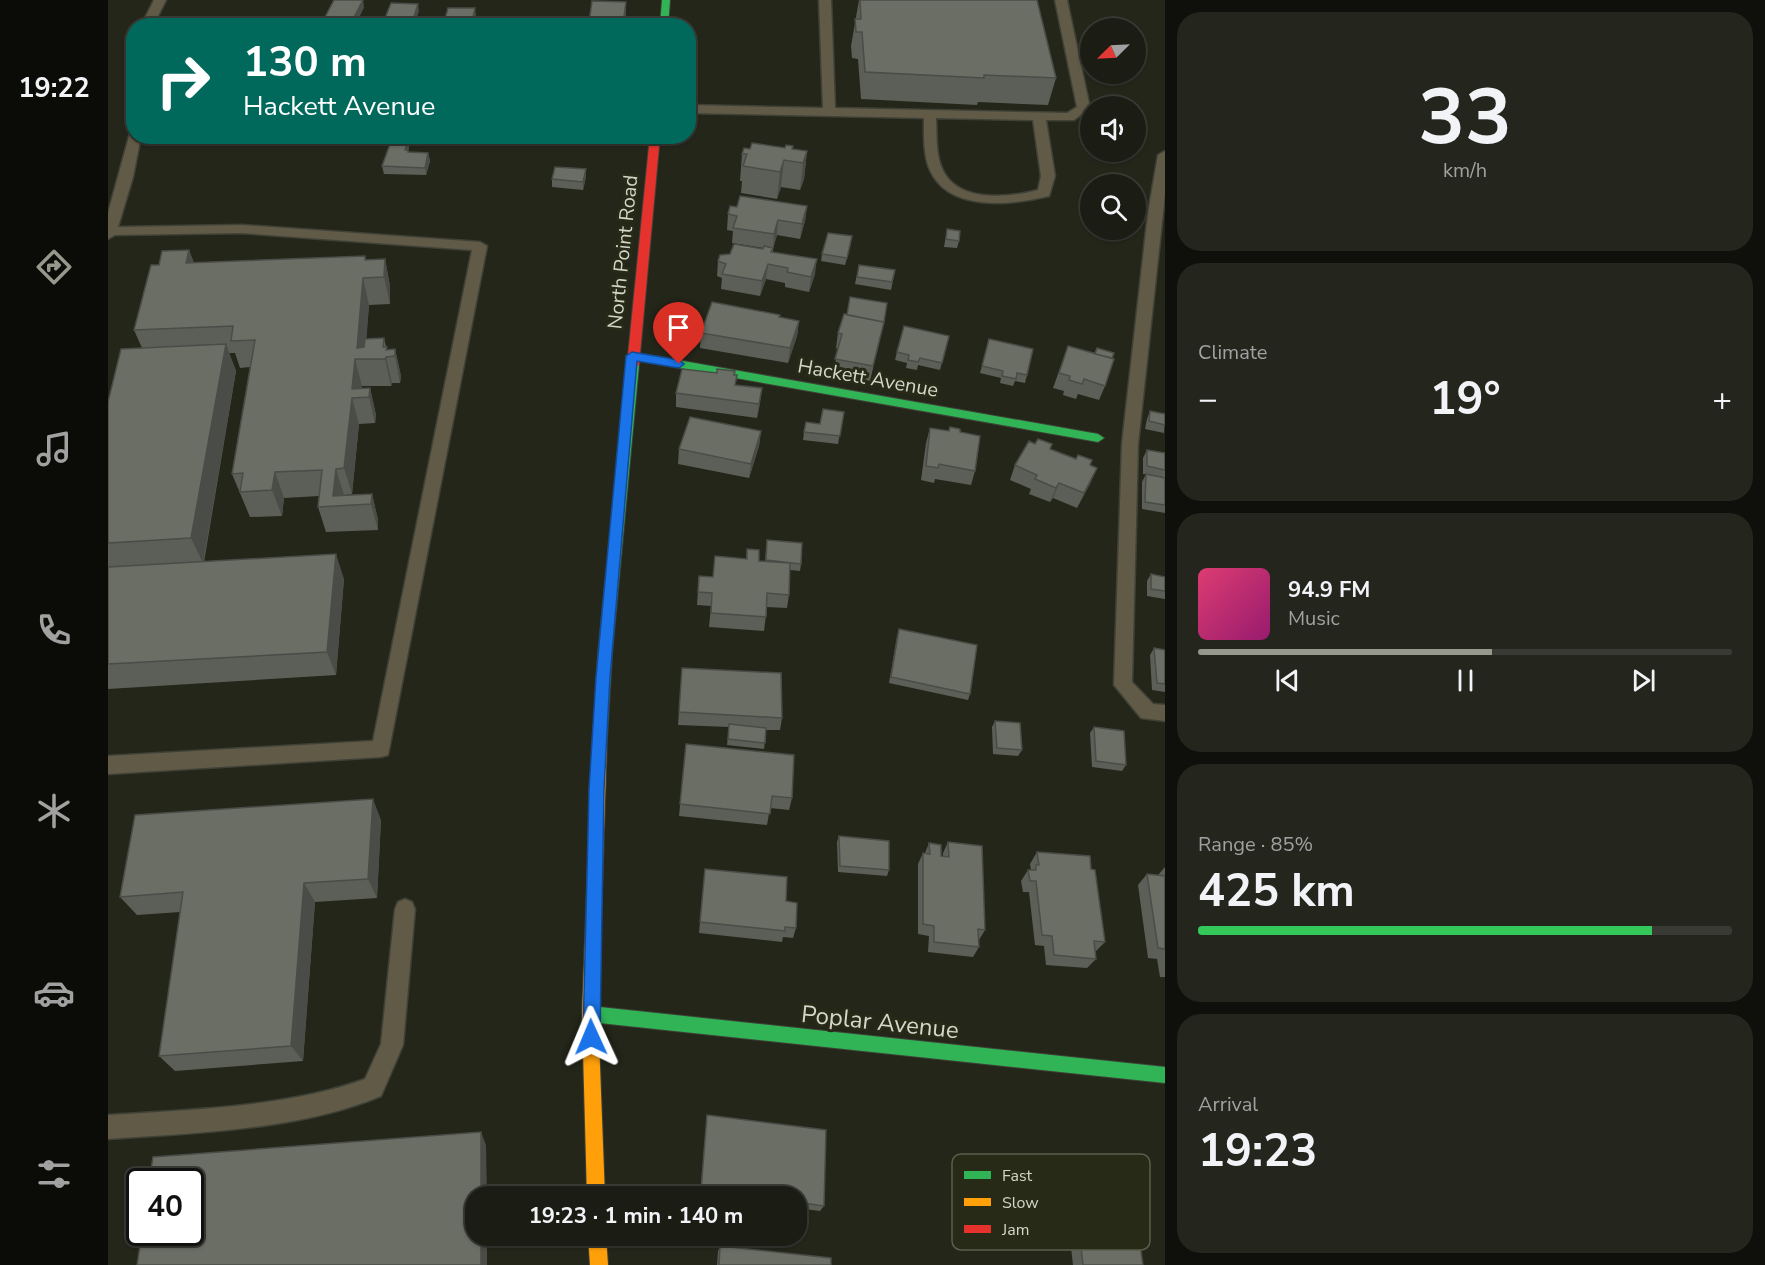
<!DOCTYPE html>
<meta charset="utf-8">
<style>
:root{--surface:#1b1c14;--page:#24251d;--text:#f1f3f6;--muted:#a0a1a0;--line:#393a34;--accent:#96988c}
body{margin:0;font-family:"Nunito Sans",sans-serif;background:var(--page);color:var(--text);height:100vh;display:flex;flex-direction:column;font-size:22px;white-space:nowrap}
*{box-sizing:border-box;margin:0}
p{font-size:20px;color:var(--muted)}
.icon{flex:none;width:33px;height:33px;fill:none;stroke:currentColor;stroke-width:2;stroke-linecap:round;stroke-linejoin:round}
.map{position:relative;flex:1;overflow:hidden}
.details{display:flex;flex-direction:column;gap:12px;padding:12px;background:#0f0f0b;width:600px}
.details>*{flex:none}
.top-card{position:absolute;left:18px;top:18px;width:570px;height:126px;border-radius:24px;box-shadow:0 2px 4px #0004,0 0 0 2px var(--line);background:#00695c;color:#fff;overflow:hidden}
.needle{width:39px;rotate:246deg}
.buttons{position:absolute;left:972px;top:18px;display:grid;gap:12px}
.buttons a{display:grid;place-items:center;width:66px;height:66px;border-radius:50%;background:var(--surface);box-shadow:0 2px 4px #0004,0 0 0 2px var(--line);font-size:30px}
.speed{position:absolute;left:18px;top:1168px;display:flex;gap:12px;font-size:30px;font-weight:700;text-align:center}
.speed>*{display:grid;place-content:center;width:78px;height:78px;border-radius:50%;background:var(--surface);box-shadow:0 2px 4px #0004,0 0 0 2px var(--line);line-height:1}
.speed .limit{border:3px solid #111;border-radius:9px;background:#fff;color:#111}
.pin{position:absolute;display:grid;place-items:center;width:51px;height:51px;color:#fff;margin:-62px -26px;border-radius:50% 50% 50% 0;rotate:-45deg;box-shadow:0 0 6px #0007}
.pin .icon{rotate:45deg}
.me{position:absolute;width:66px;margin:-33px;rotate:359deg;stroke-linejoin:round;filter:drop-shadow(0 0 4px #0008)}
.turn{display:flex;align-items:center;gap:21px;height:126px;padding:0 18px;font-size:27px}
.turn .icon{width:78px;height:78px;stroke-width:2.5}
.turn b{display:block;font-size:42px;line-height:51px}
.big{font-size:45px;font-weight:700;line-height:1.1}
.details .card{flex:1;display:flex;flex-direction:column;justify-content:center;gap:9px;min-width:0;padding:0 21px;border-radius:24px;background:var(--page)}
.details .dial{align-items:center;gap:0}
.dial b{font-size:78px;line-height:1}
.song{display:flex;align-items:center;gap:18px}
.cover{width:72px;height:72px;border-radius:9px;background:linear-gradient(135deg,hsl(340 70% 55%),hsl(320 70% 35%))}
.played{height:6px;border-radius:3px;background:linear-gradient(90deg,var(--accent) 55%,var(--line) 55%)}
.keys{display:flex;justify-content:space-around;direction:ltr}
.heat{display:flex;justify-content:space-between;align-items:center;font-size:33px;direction:ltr}
.charge{height:9px;border-radius:4px;background:linear-gradient(90deg,#34c759 85%,var(--line) 0)}
.trip{position:absolute;left:357px;top:1186px;width:342px;height:60px;border-radius:24px;background:var(--surface);box-shadow:0 2px 4px #0004,0 0 0 2px var(--line);font-weight:700;line-height:60px;text-align:center}
main{display:flex;flex:1;min-height:0}
.menu{display:flex;flex-direction:column;width:108px;justify-content:space-around;align-items:center;background:#0b0b08;color:var(--muted)}
.menu .icon{width:42px;height:42px}
.menu .selected{color:var(--accent)}
.menu b{font-size:27px;color:var(--text)}
.map>svg:first-child{display:block}
</style>
<main>
<nav class="menu">
<b>19:22</b>
<svg class="icon selected" aria-label="directions" viewBox="0 0 24 24"><path d="M12 3l9 9-9 9-9-9zM9 14v-3h6M13 9l2 2-2 2"/></svg>
<svg class="icon" aria-label="music" viewBox="0 0 24 24"><path d="M9 18V5l10-2v13"/><circle cx="6" cy="18" r="3"/><circle cx="16" cy="16" r="3"/></svg>
<svg class="icon" aria-label="phone" viewBox="0 0 24 24"><path d="M5 4h4l2 5-3 2q2 4 5 5l2-3 5 2v4C11 20 4 13 5 4z"/></svg>
<svg class="icon" aria-label="climate" viewBox="0 0 24 24"><path d="M12 3v18M4 7l16 10M4 17L20 7"/></svg>
<svg class="icon" aria-label="car" viewBox="0 0 24 24"><path d="M5 17H2v-5l4-1 3-4h7l3 4 3 1v5h-3M9 17h6M6 11h13"/><circle cx="7" cy="17" r="2"/><circle cx="17" cy="17" r="2"/></svg>
<svg class="icon" aria-label="filters" viewBox="0 0 24 24"><path d="M4 7h16M4 17h16"/><circle cx="9" cy="7" r="2"/><circle cx="15" cy="17" r="2"/></svg>
</nav>
<div class="map">
<svg width="1057" height="1265" viewBox="0 0 1057 1265">
<rect width="100%" height="100%" fill="#24261a"/>
<g fill="none" stroke-linecap="round" stroke-linejoin="round">
<defs>
<path id="lane" d="M46 0H58L45 26H33Z
M711 0H723L727 108 959 113 969 107 947 0H959L982 108 966 120H938L947 176 941 196C904 205 839 213 821 168 815 152 816 134 816 118L580 113V105L715 108ZM828 118 925 120 933 176 930 190C903 197 855 203 837 174 827 158 829 136 828 118Z
M22 133H26V136H33L25 177 10 227 134 225 372 242 379 246 280 755 273 757 0 774V756L265 741 364 250 134 233 7 235 0 239V213Z
M1057 151V194L1030 444 1024 682 1045 704 1057 705V721L1033 718 1006 685 1014 444 1040 213 1050 155Z
M297 899 304 902 307 909 295 1045 273 1096C192 1130 87 1133 0 1139V1115C82 1110 180 1107 257 1079L273 1044 287 909 290 902Z"/>
<path id="fast" d="M554 0H562L560 26H552Z
M524 352 990 434 996 438 990 442 520 359 518 356Z
M525 361 531 365 504 654 499 739 497 743 492 745 487 743 485 739 490 654 519 365Z
M482 1006 1057 1067V1083L482 1022 476 1020 474 1014 476 1008Z"/>
<path id="slow" d="M492 733 497 735 499 739 490 1014 497 1197H479L474 1014 485 739 487 735Z
M480 1236H498L500 1265H482Z"/>
<path id="jam" d="M542 136H552L531 365 525 369 519 365Z"/>
</defs>
<use href="#lane" stroke="#3f4137" stroke-width="3"/>
<use href="#fast" stroke="#3f4137" stroke-width="2"/>
<use href="#slow" stroke="#3f4137" stroke-width="2"/>
<use href="#jam" stroke="#3f4137" stroke-width="2"/>
<use href="#lane" fill="#605a47" fill-rule="evenodd"/>
<use href="#fast" fill="#30b455" fill-rule="evenodd"/>
<use href="#slow" fill="#ff9f0a" fill-rule="evenodd"/>
<use href="#jam" fill="#e5322d" fill-rule="evenodd"/>
</g>
<path fill="#5b5f57" d="M751 0H929L948 78 940 105 870 102 869 105 753 99 750 59 744 58 743 46Z
M518 2V26H481V23Z
M256 7 247 26H216L215 21Z
M303 140 300 150 301 152 320 153 322 161 318 175 276 174 274 166Z
M684 149 699 151 696 179 692 190 673 187 669 199 633 193 634 181H632L634 154Z
M478 169V177L475 190 444 187V179Z
M699 206 697 221 692 239 669 235 665 248V252L707 274 701 292 677 287V283L658 279 652 296 613 289 614 278 609 276 610 261 655 249 656 248 624 243 625 231 619 230 620 214 629 207Z
M839 229 851 241 849 248 836 247Z
M743 244 737 265 713 261 714 254Z
M81 250 86 263 257 256 258 260 277 259 282 286V304L261 305 258 339 276 338 279 350 287 349 293 376 292 383H284L283 386H254V388H262L268 415 267 423 251 424 244 494 236 495 264 494 270 520V530L218 532 210 507 211 496 176 498 174 516 142 517 124 474 142 367 132 368 127 353H121L128 371 96 562 236 579 228 675 0 689V402L34 348 26 330 51 265Z
M751 265 787 270 783 290 747 284Z
M671 317 691 321 689 336 680 363 592 348 593 333Z
M776 322 762 381 725 374 730 349 728 348 730 333Z
M841 336 832 370 810 365 809 370 798 368 799 363 787 360 789 352Z
M960 346 987 353 989 348 997 386 991 400 970 394 968 399 955 395 956 391 945 388Z
M879 347 919 375 917 383 907 381 905 386 892 383 893 378 872 373Z
M609 373 627 375 628 385 652 403 649 418 568 407V393Z
M1042 411 1057 414 1056 433 1037 429 1039 419Z
M736 412 730 444 695 440 696 432Z
M842 427 852 432 867 471 863 485 827 479 826 483 813 480 818 443 822 428 840 431Z
M653 431 651 446 641 478 570 464 571 449Z
M942 449 982 465 983 482 969 508 945 498 942 502 921 494 923 489 902 480 907 465Z
M1039 450 1057 453V513L1034 509V482L1038 474H1035V458Z
M659 540 693 564 692 571 682 570 681 595 679 608 659 607 656 631 601 627 603 606 589 605 591 576 605 577 638 559 639 549 651 561H657Z
M1043 574 1057 577V599L1039 596V581Z
M791 629 862 694 860 700 781 683 789 636Z
M1046 648 1057 650V692L1044 690 1042 655Z
M574 668 674 718 672 730H658L656 749 619 745 621 727 570 725Z
M887 721 914 750 910 756 885 754 884 727Z
M986 727 1018 765 1014 771 984 767 982 733Z
M578 744 684 798 681 810 662 808 659 825 571 816Z
M273 820 269 898 207 902 195 1061 67 1071 51 1056 72 912 29 915 12 897Z
M731 836 781 870 779 876 730 872 729 842Z
M840 842 877 930 871 940V947L865 957 820 952 821 936 810 934V864L815 853H817L821 843 833 856H835V853Z
M929 852 983 869 997 942 987 952 988 959 979 968 938 965 936 946 927 945 921 892H915L913 881 920 870H923L922 864Z
M1057 867V977H1052L1049 959 1040 958 1030 885 1039 874 1050 875Z
M597 869 678 901 688 928 685 938 675 937 674 942 591 933Z
M599 1115 716 1206 712 1211 688 1208V1197H599L592 1196Z
M968 1157 1035 1265H965L956 1185 961 1182 959 1164Z
M847 1163 911 1238 907 1240 844 1231V1167Z
M612 1246 723 1265H609L610 1251Z"/>
<path fill="#4a4d47" d="M255 0 256 7 247 26H244L243 23Z
M518 2V26H515V24Z
M310 4 311 11 306 26H303Z
M367 8 368 16 365 26H363Z
M301 136H303V140L300 151V150L302 158 297 150Z
M699 151 696 179 692 190 695 163Z
M320 153 322 161 318 175 317 168Z
M676 160 673 187 669 199 672 172Z
M478 169V177L475 190V182Z
M699 206 697 221 692 239 694 224Z
M670 220 669 235 665 249 666 234Z
M81 250 91 277 78 263Z
M277 259 282 286V304L276 277Z
M709 259 707 274 701 292 703 277Z
M660 264 658 279 652 296 654 281Z
M255 278 261 305 257 359 249 348Z
M691 321 689 336 680 363 682 348Z
M118 344 128 371 95 563 83 538Z
M287 349 293 376 292 383 287 356Z
M278 357 284 383 283 386 277 359Z
M247 359 254 386 253 397 244 389Z
M262 388 268 415 267 423 261 397Z
M654 388 652 403 649 418 651 404Z
M244 398 251 424 244 494 236 468Z
M653 431 651 446 641 478 643 464Z
M989 468 983 482 969 508 976 493Z
M228 469 236 495 235 506 225 496Z
M167 472 176 498 174 516 164 490Z
M951 483 945 498 942 502 948 488Z
M264 494 270 520V530L263 504Z
M228 554 236 579 228 675 219 652Z
M265 799 273 820 269 898 260 879Z
M196 883 207 902 195 1061 183 1046Z
M373 1132 378 1145 379 1197H373Z
M373 1236H379V1265H373Z"/>
<path fill="#6a6e65" stroke="#4a4d47" stroke-width="1.5" d="M226 0H255L243 23 224 24 225 21H215Z
M752 0H929L948 78 876 75V78L757 72 754 32H748L747 19H753Z
M484 1 518 2 515 24 481 23Z
M283 3 310 4 303 26H274Z
M340 8H367L363 26H335Z
M285 136H301L297 150H300V152L320 153 317 168 274 166Z
M644 143 677 148 678 145 685 146 684 149 699 151 695 163 676 160 672 172 635 166 639 154H634L636 148 642 149Z
M447 167 478 169 475 182 444 179Z
M632 196 699 206 694 224 670 220 666 234 625 228 629 216 620 214 622 206 629 207Z
M839 229 852 231 851 241 838 239Z
M720 233 744 236 739 258 714 254Z
M626 244 655 249 656 246 665 248 663 252 709 259 703 277 679 272 680 268 660 264 654 281 614 274 618 264 610 261 612 255 622 254Z
M81 250 78 263 257 256V260L277 259 276 277 255 278 249 348 256 347 257 339 276 338 275 347H279L278 350 287 349V356L278 357 277 359H247L244 389 262 388 261 397 244 398 236 468 228 469 225 496 264 494 263 504 210 507 214 470 167 472 164 490 132 492 135 473 124 474 147 340 123 341 125 326 26 330 43 265H51L54 251Z
M751 265 787 270 784 282 749 277Z
M742 297 779 303 776 322 739 315Z
M604 302 672 315 671 317 691 321 682 348 593 333Z
M736 314 776 322 765 366 727 359 734 334 730 333Z
M796 326 841 336 834 363 812 358 810 362 800 360 801 355 789 352Z
M881 339 925 349 919 375 909 373 908 379 894 376 895 371 874 366Z
M118 344 83 538 0 543V402L13 349Z
M960 346 1006 359 997 386 976 379 974 384 961 380 962 376 951 373Z
M989 348 1006 353 1004 358 987 354Z
M574 369 609 373V369L627 371 626 375H629L627 385 654 388 651 404 568 393Z
M715 409 736 412 732 436 696 432 698 422 712 424Z
M1042 411 1057 414V425L1041 421Z
M582 417 653 431 643 464 571 449Z
M842 427 852 429V432L872 436 867 471 831 464 830 468 818 466 822 428 841 431Z
M930 439 944 444 942 449 968 459 970 455 984 460 982 465 989 468 976 493 951 483 948 488 927 479 929 475 907 465 921 441 927 444Z
M1039 450 1057 453V470L1039 466Z
M1038 474 1057 478V505L1037 502Z
M659 540 694 543 693 564 658 560Z
M639 549 651 550V561L682 563 681 595 659 593 658 617 603 613 604 593 590 592 591 576 605 577 607 556 639 559Z
M228 554 219 652 0 664V567Z
M1043 574 1057 577V591L1043 589Z
M791 629 869 645 862 694 783 677Z
M1046 648 1057 650V684L1049 683Z
M574 668 673 673 674 718 571 712Z
M887 721 912 723 914 750 889 748Z
M621 724 658 728 657 743 620 739Z
M986 727 1016 731 1018 765 988 761Z
M578 744 686 755 684 798 664 796 662 814 572 804Z
M265 799 260 879 196 883 183 1046 51 1056 75 892 12 897 27 815Z
M731 836 781 841V870L732 866Z
M840 842 874 846 877 930 870 929 871 947 826 942V926L815 924V853L822 854 821 843 833 845V856L841 857Z
M929 852 982 856 983 869 987 870 997 942 986 941 988 959 946 955 944 936 934 935 928 881H922L920 870H928V865H931Z
M597 869 679 877 678 901 689 903 688 928 677 927V931L592 922Z
M1039 874 1057 876V949L1050 948Z
M599 1115 718 1130 716 1206 688 1202V1197H648L593 1190Z
M373 1132V1197H368V1236H373V1265H29L34 1233H82V1182H41L45 1157Z
M968 1157 1020 1162 1035 1265H975L965 1179 971 1180Z
M612 1246 723 1258V1265H611Z"/>
<path fill="#1a73e8" stroke="#114b97" stroke-width="1.5" d="M524 352 571 360 576 364 571 368 529 361 502 677 496 789 492 1037 489 1043 483 1045 477 1043 475 1037 481 789 488 677 518 356Z"/>
<g text-anchor="middle" dominant-baseline="central" stroke-width="6" stroke-linejoin="round" paint-order="stroke">
<g font-size="20" fill="#d4d6ca" stroke="#272a16">
<text transform="translate(515 252) rotate(-84)">North Point Road</text>
<text transform="translate(760 378) rotate(10)">Hackett Avenue</text>
</g>
<g font-size="24" fill="#d4d6ca" stroke="#272a16">
<text transform="translate(772 1022) rotate(6)">Poplar Avenue</text>
</g>
</g>
<rect x="844" y="1154" width="198" height="96" rx="9" fill="#272a16" stroke="#5b5e4c" stroke-width="1.5"/>
<rect x="856" y="1171" width="27" height="8" fill="#30b455"/>
<rect x="856" y="1198" width="27" height="8" fill="#ff9f0a"/>
<rect x="856" y="1225" width="27" height="8" fill="#e5322d"/>
<g font-size="16" fill="#d4d6ca">
<text x="894" y="1181">Fast</text>
<text x="894" y="1208">Slow</text>
<text x="894" y="1235">Jam</text>
</g>
</svg>
<div class="buttons">
<a><svg class="needle" viewBox="-14 -14 28 28"><path d="M0-13l5 13h-10z" fill="#e53935"/><path d="M0 13l5-13h-10z" fill="#a0a1a0"/></svg></a>
<a><svg class="icon" aria-label="sound" viewBox="0 0 24 24"><path d="M4 9h4l5-4v14l-5-4H4zM17 9q2 3 0 6"/></svg></a>
<a><svg class="icon" aria-label="search" viewBox="0 0 24 24"><circle cx="10" cy="10" r="6"/><path d="M15 15l6 6"/></svg></a>
</div>
<div class="speed"><div class="limit">40</div></div>
<div class="pin" style="left:571px;top:364px;background:#d93025"><svg class="icon" aria-label="arrive" viewBox="0 0 24 24"><path d="M6 21V4h12l-3 4 3 4H6"/></svg></div>
<svg class="me" style="left:483px;top:1037px" viewBox="-20 -20 40 40"><path d="M0-17L14 15 0 8-14 15z" fill="#1a73e8" stroke="#fff" stroke-width="4"/></svg>
<div class="trip">19:23 · 1 min · 140 m</div>
<div class="top-card">
<div class="turn"><svg class="icon" aria-label="right" viewBox="0 0 24 24"><path d="M7 20v-9h11M14 6l5 5-5 5"/></svg><div><b>130 m</b>Hackett Avenue</div></div>
</div>
</div>
<section class="details">
<div class="card dial"><b>33</b><p>km/h</p></div>
<div class="card"><p>Climate</p>
<div class="heat"><a>−</a><b class="big">19°</b><a>+</a></div>
</div>
<div class="card">
<div class="song"><i class="cover"></i><div><b>94.9 FM</b><p>Music</p></div></div>
<div class="played"></div>
<div class="keys"><svg class="icon" aria-label="previous" viewBox="0 0 24 24"><path d="M18 5L8 12l10 7zM5 5v14"/></svg><svg class="icon" aria-label="pause" viewBox="0 0 24 24"><path d="M8 5v14M16 5v14"/></svg><svg class="icon" aria-label="next" viewBox="0 0 24 24"><path d="M6 5l10 7-10 7zM19 5v14"/></svg></div>
</div>
<div class="card"><p>Range · 85%</p><b class="big">425 km</b><div class="charge"></div></div>
<div class="card"><p>Arrival</p><b class="big">19:23</b></div>
</section>
</main>
